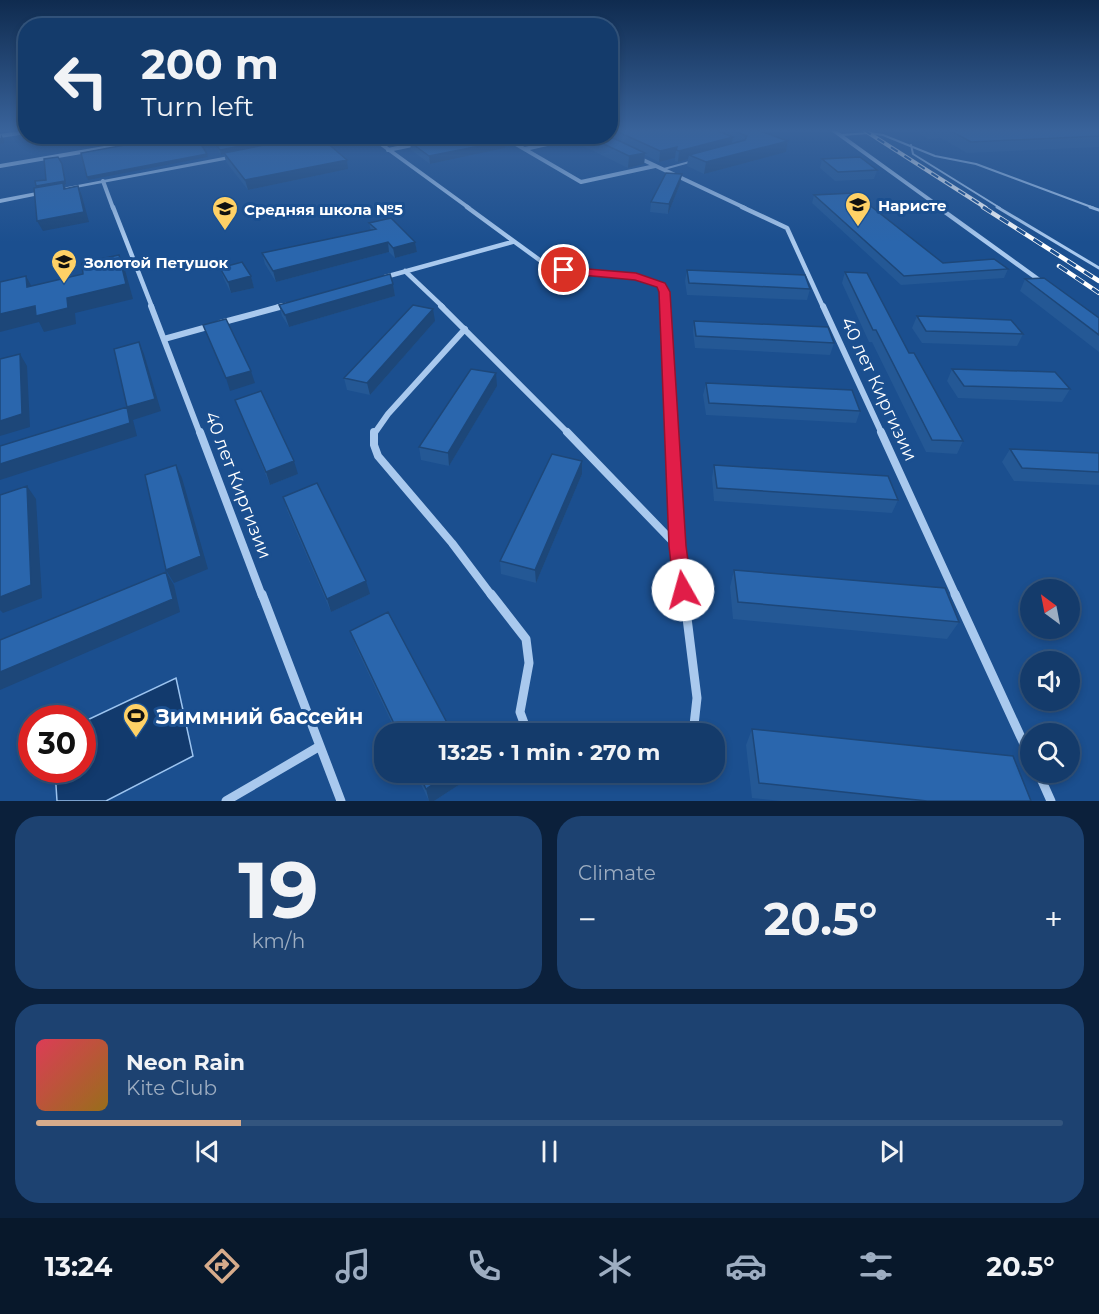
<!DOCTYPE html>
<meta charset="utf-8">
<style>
:root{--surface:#143b6b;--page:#1d4271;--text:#f1f3f6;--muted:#9dadc1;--line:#33557e;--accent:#d6ab8b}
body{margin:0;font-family:Montserrat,sans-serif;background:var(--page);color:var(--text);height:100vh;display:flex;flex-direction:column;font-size:22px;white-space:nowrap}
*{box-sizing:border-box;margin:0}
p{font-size:20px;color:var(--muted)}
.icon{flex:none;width:33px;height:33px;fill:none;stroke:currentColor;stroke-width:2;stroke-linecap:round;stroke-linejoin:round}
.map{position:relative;height:801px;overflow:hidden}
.side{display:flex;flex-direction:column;gap:15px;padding:15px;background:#0b203b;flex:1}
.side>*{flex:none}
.banner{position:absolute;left:18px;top:18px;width:600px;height:126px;border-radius:24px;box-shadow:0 3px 9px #0003,0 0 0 2px var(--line);background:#143b6b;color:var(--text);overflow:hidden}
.needle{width:39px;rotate:328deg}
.buttons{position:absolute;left:1020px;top:579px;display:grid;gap:12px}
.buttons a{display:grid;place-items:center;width:60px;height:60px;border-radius:50%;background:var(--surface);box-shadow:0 3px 9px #0003,0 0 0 2px var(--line);font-size:30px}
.speed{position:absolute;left:18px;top:705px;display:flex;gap:12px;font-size:30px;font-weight:700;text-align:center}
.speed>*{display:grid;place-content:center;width:78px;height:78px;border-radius:50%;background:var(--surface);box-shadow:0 3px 9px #0003,0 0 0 2px var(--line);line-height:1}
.speed .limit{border:9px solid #d22;background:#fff;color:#111}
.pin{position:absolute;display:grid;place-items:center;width:51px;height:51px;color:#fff;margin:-26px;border:3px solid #fff;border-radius:50%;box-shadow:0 2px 6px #0007}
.me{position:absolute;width:66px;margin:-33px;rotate:353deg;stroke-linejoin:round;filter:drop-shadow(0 0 4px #0008)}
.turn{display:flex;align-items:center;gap:21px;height:126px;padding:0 24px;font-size:27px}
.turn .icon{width:78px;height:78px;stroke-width:2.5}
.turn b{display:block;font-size:42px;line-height:51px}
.big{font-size:45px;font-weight:700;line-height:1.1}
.side .widget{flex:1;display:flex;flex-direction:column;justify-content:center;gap:9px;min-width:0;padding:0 21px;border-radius:24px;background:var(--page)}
.side .dial{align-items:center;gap:0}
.dial b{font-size:78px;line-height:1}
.song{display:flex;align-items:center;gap:18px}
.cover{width:72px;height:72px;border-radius:9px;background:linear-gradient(135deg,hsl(350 70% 55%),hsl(40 70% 35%))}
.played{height:6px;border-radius:3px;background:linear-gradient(90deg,var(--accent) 20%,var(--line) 20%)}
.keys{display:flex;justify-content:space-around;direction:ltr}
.heat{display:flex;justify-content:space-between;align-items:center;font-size:33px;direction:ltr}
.side .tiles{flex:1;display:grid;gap:15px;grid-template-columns:1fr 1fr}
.widget:last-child{grid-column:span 2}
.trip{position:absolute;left:374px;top:723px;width:351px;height:60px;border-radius:24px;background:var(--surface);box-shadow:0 3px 9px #0003,0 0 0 2px var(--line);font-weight:700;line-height:60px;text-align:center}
.menu{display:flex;height:96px;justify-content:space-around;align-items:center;background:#08182b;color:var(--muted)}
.menu .icon{width:42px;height:42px}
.menu .selected{color:var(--accent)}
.menu b{font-size:27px;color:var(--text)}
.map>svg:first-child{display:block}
</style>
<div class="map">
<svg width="1099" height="801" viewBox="0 0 1099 801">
<rect width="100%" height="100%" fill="#1b4f8f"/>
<path fill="#123a6d" stroke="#9cc4f0" stroke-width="1.5" d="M176 678 193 756 106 801H57L55 770H82L83 722Z"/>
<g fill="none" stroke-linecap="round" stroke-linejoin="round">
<path stroke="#a9c9ee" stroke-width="2" d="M841 135 869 133 883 135 935 156 976 164 1094 208
M911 145 913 154 1000 208
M664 169 693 161"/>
<path stroke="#a9c9ee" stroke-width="3" d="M997 207 1099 268
M1090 207 1099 210"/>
<path stroke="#a9c9ee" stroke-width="4" d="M833 130 941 208
M370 136 469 208
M502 136 581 182 655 166
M525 149 582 136
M388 150 417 144
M639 158 745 208
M0 166 174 136
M103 181 113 208"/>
<path stroke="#a9c9ee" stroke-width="4.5" d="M113 207 152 307
M467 207 545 264 574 270 635 277 661 285 665 307
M742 207 787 228 823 307
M938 207 1042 282
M405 271 443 307
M385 277 512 242
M277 307 286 305"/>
<path stroke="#a9c9ee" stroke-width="6" d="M151 306 200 434
M441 306 569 434
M665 306 672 434
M823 306 882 434
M220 323 283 306
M164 339 211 326
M374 434 388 414 465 329"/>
<path stroke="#a9c9ee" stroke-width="8" d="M200 432 262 596
M374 432V445L378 456 452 543 492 596
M567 432 677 546
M672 432 678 546 684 596
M881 432 956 596"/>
<path stroke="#a9c9ee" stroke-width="9" d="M262 594 341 801
M491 594 526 639 529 663 520 712 528 734
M684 594 697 698 693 734
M955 594 1030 757
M1038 772 1051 801
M226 801 320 746"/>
<path fill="#a9c9ee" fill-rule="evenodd" d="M26 130V134L0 138V134Z
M334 136H347L298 147 295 145Z
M239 154 241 155V157L65 190 62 188Z
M47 190 50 192 49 193 0 203V199Z"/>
<defs>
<path id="rail-far1" d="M864 130 986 208"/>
<path id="rail" d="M983 207 1099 281
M1059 266 1099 293"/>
</defs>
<use href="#rail-far1" stroke="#fff" stroke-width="4"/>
<use href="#rail" stroke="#fff" stroke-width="4.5"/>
<use href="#rail-far1" stroke="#1b4f8f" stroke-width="2" stroke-dasharray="8" stroke-linecap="butt"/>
<use href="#rail" stroke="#1b4f8f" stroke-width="3" stroke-dasharray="10" stroke-linecap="butt"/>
</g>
<path fill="#245895" d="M610 130H757L788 141 786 152 704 174 687 166 688 159 678 162 675 161V158L659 162 645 155 644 164 628 168 575 142 576 136H610Z
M913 130H1099V147L967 153 941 138 928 139Z
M266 136H300L301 138 313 145 348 169 248 190 226 162 224 154 221 155 219 152 217 146 253 140V138Z
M392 136H438L401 143Z
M505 141V148L430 164 411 150 410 142Z
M822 159 877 170 874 179 835 181 820 168Z
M680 184 668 214 650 212 651 202Z
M814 195 943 263 1008 269 1004 278 901 285 812 203Z
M369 223 415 242 417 252 395 258 389 252 276 282 265 264 262 253 371 231Z
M220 268 251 276 254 288 231 293 224 279Z
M687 270 810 289 807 300 687 295 685 281Z
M845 272 909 353 963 441 957 454 926 452 872 342H869L842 283Z
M1025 279 1099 318V352L1020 291Z
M393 284 395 296 289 327 282 316 279 305Z
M917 316 1023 334 1017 346 922 343 912 328Z
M435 321 370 395 347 390 344 378Z
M694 321 834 343 830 355 695 348 693 332Z
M952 369 1070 389 1062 402 958 398 947 381Z
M706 383 860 411 856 423 706 415 703 395Z
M497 386 449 466 421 460 419 447Z
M235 400 298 474 270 485Z
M1010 449 1099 453V485L1014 481 1002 462Z
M714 465 898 500 892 513 714 501 712 478Z
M582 474 536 583 501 574 500 561Z
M283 497 370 594 331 612 287 510Z
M734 570 959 622 947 639 733 619 730 587Z
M350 631 453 734H397L356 647Z
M752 729 1031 801H781L752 798 746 745Z
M415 772H470L471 777 434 801H429Z"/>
<path fill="#1d4779" d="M1 134 4 140V143L0 144Z
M128 136H147L81 148 79 145Z
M291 136H300L301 140 224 153V154L221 155 220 150Z
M401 136H438L401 143Z
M733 137 731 147 689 155 688 159 678 162 679 151Z
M505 141V148L430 164 429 156Z
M788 141 786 152 704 174 706 162Z
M677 147 676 150 675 158 659 162 660 151Z
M645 153 644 164 628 168 629 156Z
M207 154 208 157 88 180 87 177Z
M347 160 348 169 248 190 245 180Z
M62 164 66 184 64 185 68 192 37 190 36 186 65 181Z
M682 174 680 184 668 214 669 204Z
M78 186 82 196 89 222 43 231 37 221Z
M388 242 389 252 276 282 273 271Z
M415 242 417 252 395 258 393 248Z
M119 255 125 270 133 299 75 313 76 324 44 332 39 322 0 332V314L67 298Z
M26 276 34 291 27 287Z
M251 276 254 288 231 293 228 282Z
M393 284 395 296 289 327 285 315Z
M433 309 435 321 370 395 367 383Z
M139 342 144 354 161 411 133 420 127 407Z
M20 354 27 366 30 427 0 436V421Z
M251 371 255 383 230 391 226 378Z
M496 373 497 386 449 466 448 453Z
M127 407 133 420 137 436 0 480V464Z
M294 461 298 474 270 485 266 472Z
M582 461V474L536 583 535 570Z
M176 465 182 478 208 569 174 583 166 570Z
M27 486 36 499 42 598 3 613 0 610V597Z
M166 572 174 585 180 612 0 690V672Z
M366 581 370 594 331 612 327 599Z
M451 772H470L471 777 434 801H429L426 789Z"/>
<path fill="#2a66ad" stroke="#1d4779" stroke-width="1.5" d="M614 130H715L733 137 679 151 676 150 677 147 660 151Z
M731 130H757L788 141 706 162 689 155 745 140 747 136Z
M949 130H1099V136L971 142Z
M77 136H128L79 145Z
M174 136H196L207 154 87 177 81 153Z
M266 136H291L220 150 217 146 254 140 253 138Z
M439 136H498L505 141 429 156 410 142Z
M587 136H609L645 153 629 156Z
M305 137 313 145 326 142 347 160 245 180 224 153Z
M58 157 62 164 65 181 36 186 35 181 46 180 44 159Z
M860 157 877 170 838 172 822 159Z
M666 173 682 174 669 204 651 202Z
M63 183 64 189 78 186 84 212 37 221 34 188Z
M854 193 943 263 994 259 1008 269 904 276 814 195Z
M391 218 415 242 393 248 388 242 273 271 262 253 376 229 369 223Z
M119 255 126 284 67 298 68 308 36 316 35 306 0 314V282L26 276 27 287 83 274 82 263Z
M242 262 251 276 228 282 220 268Z
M687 270 805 275 810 289 689 283Z
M845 272 867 273 909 353H914L963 441 932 440 876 330H873Z
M390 274 393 284 285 315 279 305Z
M1044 278 1099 318V335L1025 279Z
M413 305 433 309 367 383 344 378Z
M917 316 1011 320 1023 334 926 331Z
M226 319 251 371 226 378 203 325Z
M694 321 828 327 834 343 696 336Z
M139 342 155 399 127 407 114 349Z
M20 354 22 414 0 421V359Z
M471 369 496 373 448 453 419 447Z
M952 369 1055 372 1070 389 964 386Z
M706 383 852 390 860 411 709 403Z
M261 391 294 461 266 472 235 400Z
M127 407 130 423 0 464V446Z
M1010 449 1099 453V472L1022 468Z
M552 454 582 461 535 570 500 561Z
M176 465 201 556 166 570 145 475Z
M714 465 888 476 898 500 717 488Z
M317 483 366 581 327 599 283 497Z
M27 486 31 585 0 597V495Z
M734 570 945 588 959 622 738 602Z
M166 572 173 599 0 672V640Z
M388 612 453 734H399L350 631Z
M752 729 1013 756 1031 801H927L759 783Z
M418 772H451L426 789Z"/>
<linearGradient id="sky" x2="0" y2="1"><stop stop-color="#0f2b4f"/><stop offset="0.54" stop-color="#39639b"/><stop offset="1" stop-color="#39639b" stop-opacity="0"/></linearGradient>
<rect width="1099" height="242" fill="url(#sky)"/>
<path fill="#e11d48" stroke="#92132f" stroke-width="1.5" d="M564 267 636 273 665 283 670 292 686 546 692 590 690 595 683 597 677 595 674 590 669 546 659 292 657 287 635 280 560 273 559 270Z"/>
<defs>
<symbol id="school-pin" viewBox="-11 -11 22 30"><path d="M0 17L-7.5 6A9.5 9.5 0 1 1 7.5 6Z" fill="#ffd166" stroke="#1b4f8f"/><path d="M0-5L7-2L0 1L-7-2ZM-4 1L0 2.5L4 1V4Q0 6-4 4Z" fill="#111"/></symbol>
<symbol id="stadium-pin" viewBox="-11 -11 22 30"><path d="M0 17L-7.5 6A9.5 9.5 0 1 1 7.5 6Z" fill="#ffd166" stroke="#1b4f8f"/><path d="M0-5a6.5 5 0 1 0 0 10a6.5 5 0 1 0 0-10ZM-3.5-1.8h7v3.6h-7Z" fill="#111"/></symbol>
</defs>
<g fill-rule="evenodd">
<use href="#school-pin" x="843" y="190" width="30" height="40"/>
<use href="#school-pin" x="210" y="194" width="30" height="40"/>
<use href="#school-pin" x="49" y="247" width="30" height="40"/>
<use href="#stadium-pin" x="121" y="701" width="30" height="40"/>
</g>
<g text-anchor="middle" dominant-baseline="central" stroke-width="6" stroke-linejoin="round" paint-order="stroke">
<g font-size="15" font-weight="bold" fill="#fff" stroke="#1b4f8f" text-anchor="start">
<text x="878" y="205">Наристе</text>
<text x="244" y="209">Средняя школа №5</text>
<text x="84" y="262">Золотой Петушок</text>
</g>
<g font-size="18" fill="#fff" stroke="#1b4f8f">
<text transform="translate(879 389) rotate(65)">40 лет Киргизии</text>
<text transform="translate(238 485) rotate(69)">40 лет Киргизии</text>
</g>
<g font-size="21" font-weight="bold" fill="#fff" stroke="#1b4f8f" text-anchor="start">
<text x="156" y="716">Зиммний бассейн</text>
</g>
</g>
</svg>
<div class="buttons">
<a><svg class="needle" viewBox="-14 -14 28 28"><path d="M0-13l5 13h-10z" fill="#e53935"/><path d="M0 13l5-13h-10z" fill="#9dadc1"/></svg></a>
<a><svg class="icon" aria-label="sound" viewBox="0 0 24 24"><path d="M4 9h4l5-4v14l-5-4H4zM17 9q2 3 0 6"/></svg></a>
<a><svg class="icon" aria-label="search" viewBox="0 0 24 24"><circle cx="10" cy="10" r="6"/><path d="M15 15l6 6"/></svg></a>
</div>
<div class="speed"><div class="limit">30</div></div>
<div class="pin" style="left:564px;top:270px;background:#d93025"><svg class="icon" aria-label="arrive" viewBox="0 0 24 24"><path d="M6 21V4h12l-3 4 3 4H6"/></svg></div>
<svg class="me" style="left:683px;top:590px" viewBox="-20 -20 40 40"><circle r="19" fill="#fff"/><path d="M0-13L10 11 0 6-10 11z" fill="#e11d48"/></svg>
<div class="trip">13:25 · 1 min · 270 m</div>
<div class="banner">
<div class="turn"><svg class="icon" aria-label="left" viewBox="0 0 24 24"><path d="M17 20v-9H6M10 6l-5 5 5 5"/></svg><div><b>200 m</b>Turn left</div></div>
</div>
</div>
<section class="side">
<div class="tiles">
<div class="widget dial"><b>19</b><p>km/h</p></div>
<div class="widget"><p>Climate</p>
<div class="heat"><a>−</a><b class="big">20.5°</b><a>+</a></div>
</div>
<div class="widget">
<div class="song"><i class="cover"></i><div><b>Neon Rain</b><p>Kite Club</p></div></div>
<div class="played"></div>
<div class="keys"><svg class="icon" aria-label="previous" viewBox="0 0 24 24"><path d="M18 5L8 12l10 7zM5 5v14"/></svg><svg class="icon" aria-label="pause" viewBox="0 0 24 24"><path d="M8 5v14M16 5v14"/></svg><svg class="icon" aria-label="next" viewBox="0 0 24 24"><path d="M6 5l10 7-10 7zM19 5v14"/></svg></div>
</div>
</div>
</section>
<nav class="menu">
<b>13:24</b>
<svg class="icon selected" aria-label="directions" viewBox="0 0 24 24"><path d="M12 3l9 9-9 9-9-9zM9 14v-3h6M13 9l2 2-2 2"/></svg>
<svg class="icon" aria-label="music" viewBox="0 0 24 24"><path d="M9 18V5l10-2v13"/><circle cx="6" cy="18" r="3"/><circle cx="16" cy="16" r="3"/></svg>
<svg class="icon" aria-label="phone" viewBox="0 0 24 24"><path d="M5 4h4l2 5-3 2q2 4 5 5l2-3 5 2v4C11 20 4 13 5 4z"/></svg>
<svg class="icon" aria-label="climate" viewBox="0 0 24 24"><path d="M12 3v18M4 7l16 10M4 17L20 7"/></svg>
<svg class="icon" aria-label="car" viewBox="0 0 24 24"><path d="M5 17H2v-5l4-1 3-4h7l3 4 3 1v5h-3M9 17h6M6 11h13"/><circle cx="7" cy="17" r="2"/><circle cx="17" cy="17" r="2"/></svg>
<svg class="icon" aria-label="filters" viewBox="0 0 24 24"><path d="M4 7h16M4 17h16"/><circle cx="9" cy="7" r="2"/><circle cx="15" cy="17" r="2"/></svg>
<b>20.5°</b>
</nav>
